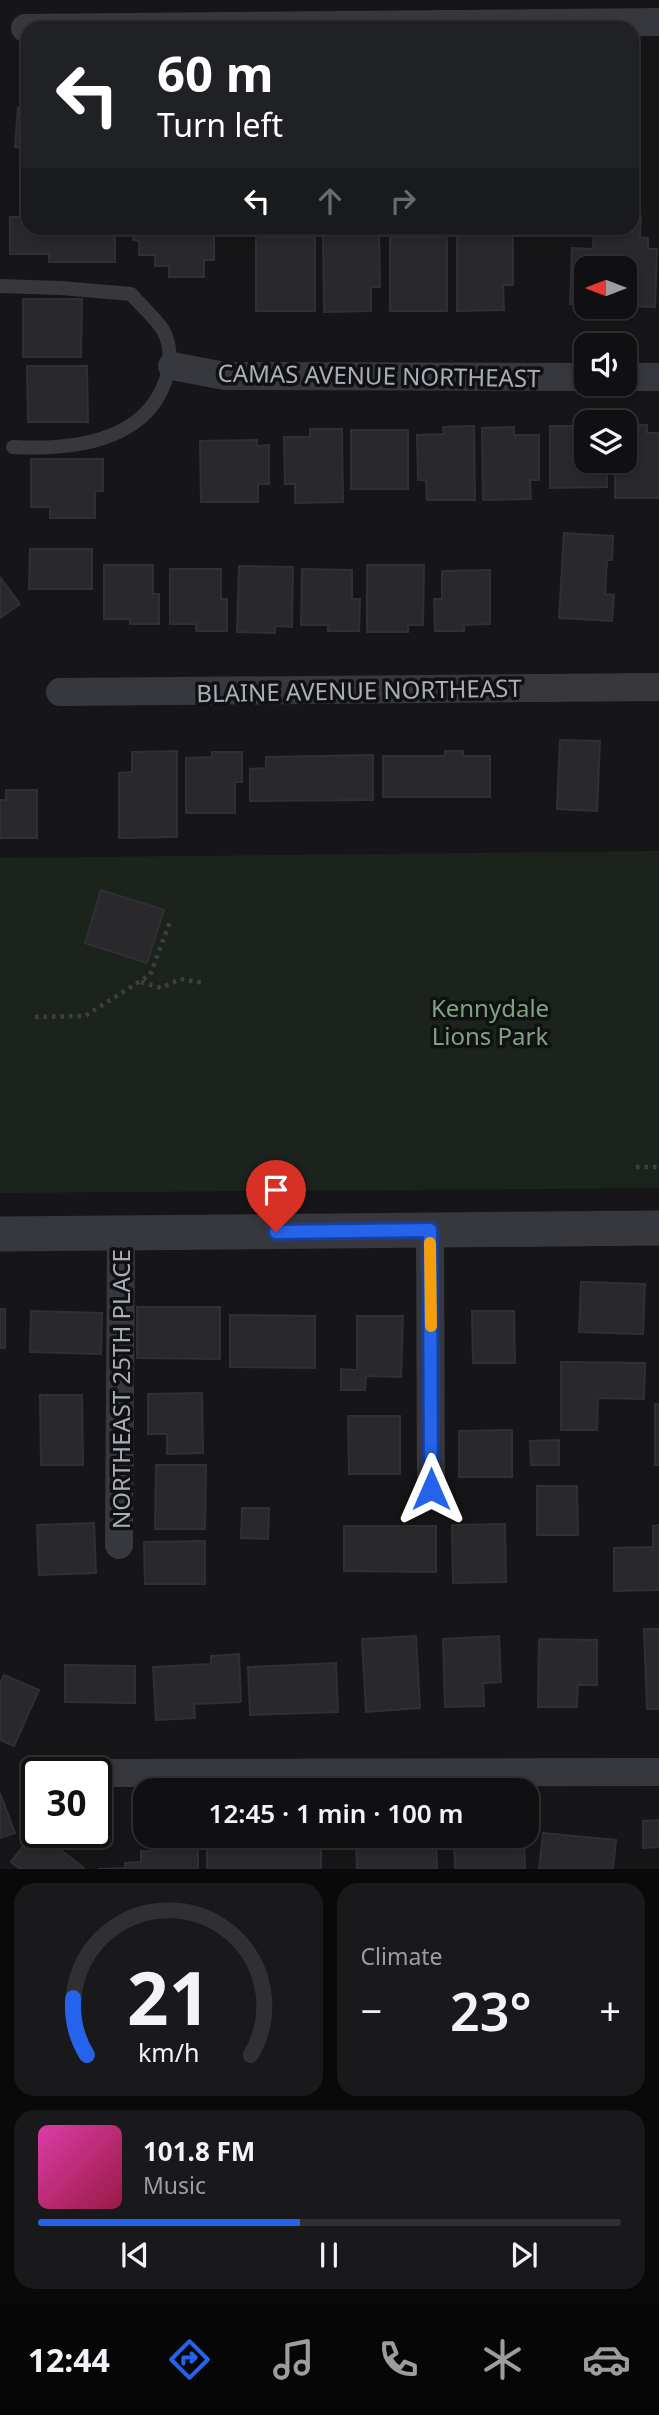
<!DOCTYPE html>
<meta charset="utf-8">
<style>
:root{--surface:#101012;--page:#19191b;--text:#f1f3f6;--muted:#9c9d9f;--line:#303032;--accent:#2563eb}
body{margin:0;font-family:"Noto Sans",sans-serif;background:var(--page);color:var(--text);height:100vh;display:flex;flex-direction:column;font-size:26px;white-space:nowrap}
*{box-sizing:border-box;margin:0}
p{font-size:23px;color:var(--muted)}
.icon{flex:none;width:38px;height:38px;fill:none;stroke:currentColor;stroke-width:2;stroke-linecap:round;stroke-linejoin:round}
.map{position:relative;height:1869px;overflow:hidden}
.details{display:flex;flex-direction:column;gap:14px;padding:14px;background:#09090a;flex:1}
.details>*{flex:none}
.hud{position:absolute;left:21px;top:21px;width:618px;height:214px;border-radius:21px;box-shadow:0 4px 10px #0003,0 0 0 2px var(--line);background:#202124;color:#fff;overflow:hidden}
.needle{width:46px;rotate:270deg}
.tools{position:absolute;left:574px;top:256px;display:grid;gap:14px}
.tools a{display:grid;place-items:center;width:63px;height:63px;border-radius:14px;background:var(--surface);box-shadow:0 4px 10px #0003,0 0 0 2px var(--line);font-size:35px}
.speed{position:absolute;left:21px;top:1757px;display:flex;gap:14px;font-size:35px;font-weight:700;text-align:center}
.speed>*{display:grid;place-content:center;width:91px;height:91px;border-radius:50%;background:var(--surface);box-shadow:0 4px 10px #0003,0 0 0 2px var(--line);line-height:1}
.speed .limit{border:4px solid #111;border-radius:10px;background:#fff;color:#111}
.pin{position:absolute;display:grid;place-items:center;width:60px;height:60px;color:#fff;margin:-72px -30px;border-radius:50% 50% 50% 0;rotate:-45deg;box-shadow:0 0 7px #0007}
.pin .icon{rotate:45deg}
.me{position:absolute;width:77px;margin:-38px;rotate:0deg;stroke-linejoin:round;filter:drop-shadow(0 0 5px #0008)}
.turn{display:flex;align-items:center;gap:24px;height:147px;padding:0 21px;font-size:32px}
.turn .icon{width:91px;height:91px;stroke-width:2.5}
.turn b{display:block;font-size:49px;line-height:60px}
.lanes{display:flex;align-items:center;height:66px;padding:0 21px;background:#0003;justify-content:center;gap:35px;direction:ltr}
.lanes .off{opacity:.35}
.big{font-size:52px;font-weight:600;line-height:1.1}
.details .widget{flex:1;display:flex;flex-direction:column;justify-content:center;gap:10px;min-width:0;padding:0 24px;border-radius:21px;background:var(--page)}
.details .dial{align-items:center;gap:0}
.dial svg{height:182px;overflow:visible;fill:none;stroke:var(--line);stroke-width:7;stroke-linecap:round;text-anchor:middle}
.dial text{fill:var(--text);stroke:none}
.song{display:flex;align-items:center;gap:21px}
.cover{width:84px;height:84px;border-radius:10px;background:linear-gradient(135deg,hsl(320 70% 55%),hsl(340 70% 35%))}
.played{height:7px;border-radius:4px;background:linear-gradient(90deg,var(--accent) 45%,var(--line) 45%)}
.keys{display:flex;justify-content:space-around;direction:ltr}
.heat{display:flex;justify-content:space-between;align-items:center;font-size:38px;direction:ltr}
.details .tiles{flex:1;display:grid;gap:14px;grid-template-columns:1fr 1fr}
.widget:last-child{grid-column:span 2}
.trip{position:absolute;left:133px;top:1778px;width:406px;height:70px;border-radius:21px;background:var(--surface);box-shadow:0 4px 10px #0003,0 0 0 2px var(--line);font-weight:600;line-height:70px;text-align:center}
.dock{display:flex;height:112px;justify-content:space-around;align-items:center;background:#060607;color:var(--muted)}
.dock .icon{width:49px;height:49px}
.dock .on{color:var(--accent)}
.dock b{font-size:32px;color:var(--text)}
.map>svg:first-child{display:block}
</style>
<div class="map">
<svg width="659" height="1869" viewBox="0 0 659 1869">
<rect width="100%" height="100%" fill="#161618"/>
<path fill="#1c231d" d="M659 851V1188L0 1193V858Z"/>
<path fill="#29292c" stroke="#303034" stroke-width="2" d="M632 104H638V177H632Z
M18 107 28 108V148L15 147Z
M632 216H641L640 237 648 238V249H657L655 307 625 306V268H586V304H570L572 248 593 249 594 228H632Z
M10 217H28V228H115V262H49V254H10Z
M132 228H214V260H204V277H169V266H155V255H139V241L133 240Z
M513 229V285H503L504 310 457 311V230Z
M379 231 380 287H371V311L324 312 323 232Z
M256 237H315V311H256Z
M390 237H447V311H390Z
M23 299H82L81 357H23Z
M27 366H87L88 422H28Z
M625 425H647V433H659V498H615V460H625Z
M474 426 475 500H427L426 480H418L417 435 444 434 443 427Z
M550 426H586V460H607V487L550 488Z
M514 427V435H539V480H530L531 499 483 500 482 428Z
M310 429H342L343 502 295 503V484H285L284 437H310Z
M351 430H408V489H351Z
M257 440V446L269 445V484H258V502H201L200 441Z
M31 459H103V491H95V518H50V507H31Z
M564 533 613 536 612 560H607L605 594 614 595 612 621 559 618Z
M30 549H92V589H29Z
M104 565H153V594H159V624H130V619H104Z
M367 565H424L423 625H408V632H367Z
M239 566 293 567 292 627 275 626V633L237 632Z
M170 569H221V599H227V631H196V624H170Z
M302 569 352 570V599H360L359 631H328V625H301Z
M490 570V624L464 625V631H435L434 599H442V571Z
M0 577 20 604 0 618Z
M560 740 600 741 597 811 557 809Z
M177 751V837L119 838V773L132 772V752Z
M445 751H463V756H490V797H383V756H445Z
M212 752H242V782H235V813H186V758L212 757Z
M373 755V800L250 801V769L266 768V757Z
M6 790H37V838H0V800H6Z
M101 890 164 910 147 963 85 943Z
M581 1282 645 1284 643 1334 579 1332Z
M137 1307H220V1359L137 1358Z
M0 1309H5V1348H0Z
M31 1311 102 1313 101 1354 30 1352Z
M472 1311H514L515 1363H473Z
M230 1315 315 1316V1368L230 1367Z
M357 1316H403L401 1377 366 1376 365 1390H341V1369L357 1370Z
M561 1362 645 1363 644 1399 598 1398 597 1430H561Z
M202 1393 203 1453 167 1454V1434H148V1394Z
M40 1395H82L83 1465H41Z
M655 1404H659V1465H655Z
M348 1416H400V1474H349Z
M512 1430V1477H459V1431Z
M559 1440V1465H531L530 1441Z
M156 1465H206L205 1529H155Z
M537 1486H577L578 1535H537Z
M242 1508H269L268 1539 241 1538Z
M94 1523 96 1573 39 1575 37 1525Z
M505 1524 506 1582 453 1583 452 1525Z
M659 1525V1590L614 1591V1548L653 1547V1526Z
M344 1526H436V1572L344 1571Z
M205 1541V1584H145L144 1542Z
M644 1629H659V1709H647Z
M416 1636 420 1708 366 1712 362 1639Z
M499 1636 501 1682 483 1683 484 1706 445 1707 443 1639Z
M539 1639 597 1640V1685H578L577 1707H538Z
M239 1654 241 1702 194 1704 195 1718 156 1720 153 1667 211 1664V1656Z
M336 1663 338 1712 250 1715 248 1667Z
M65 1665 135 1666V1703L65 1702Z
M4 1675 39 1690 14 1746 0 1740V1683Z
M0 1793 15 1833 0 1838Z
M659 1820V1847L643 1848V1821Z
M35 1830 84 1868 83 1869H20L11 1862Z
M543 1833 616 1840 613 1869H539Z
M283 1836H321V1869H207V1844L283 1843Z
M436 1836 437 1869H357L356 1837Z
M454 1836H524L525 1869H455Z
M152 1841H198V1869H98L125 1868V1863L141 1862V1851H152Z"/>
<g fill="none" stroke-linecap="round" stroke-linejoin="round">
<path stroke="#3d3f44" stroke-width="4.5" stroke-dasharray="3.5 5" stroke-linecap="butt" d="M141 982 161 988 180 979 204 983
M35 1017 85 1016 150 975 171 919
M636 1167H659"/>
<path stroke="#37383d" stroke-width="14" d="M0 286 61 288 131 294C141 306 155 317 163 330 172 346 171 367 165 382 143 443 70 450 13 447"/>
<path stroke="#37383d" stroke-width="28" d="M25 28 659 22
M172 366 225 376 586 377
M625 377H659
M60 692 659 687
M430 1230 431 1489
M119 1545 121 1234
M111 1773 659 1772"/>
<path stroke="#37383d" stroke-width="35" d="M0 1234 659 1228"/>
</g>
<g fill="none" stroke-linecap="round" stroke-linejoin="round">
<defs>
<path id="route" d="M276 1232 430 1230 431 1489"/>
</defs>
<use href="#route" stroke="#184099" stroke-width="18"/>
<use href="#route" stroke="#2563eb" stroke-width="12"/>
<path stroke="#f59e0b" stroke-width="12" d="M430 1243 431 1326"/>
</g>
<g text-anchor="middle" dominant-baseline="central" stroke-width="7" stroke-linejoin="round" paint-order="stroke">
<g font-size="24" fill="#a8adb8" stroke="#111113">
<text transform="translate(379 375) rotate(1)">CAMAS AVENUE NORTHEAST</text>
<text transform="translate(359 690) rotate(-1)">BLAINE AVENUE NORTHEAST</text>
<text transform="translate(120 1389) rotate(-90)">NORTHEAST 25TH PLACE</text>
</g>
<g font-size="24" fill="#7fa381" stroke="#111113">
<text x="490" y="1007">Kennydale<tspan x="490" dy="28">Lions Park</tspan></text>
</g>
</g>
</svg>
<div class="tools">
<a><svg class="needle" viewBox="-14 -14 28 28"><path d="M0-13l5 13h-10z" fill="#e53935"/><path d="M0 13l5-13h-10z" fill="#9c9d9f"/></svg></a>
<a><svg class="icon" aria-label="sound" viewBox="0 0 24 24"><path d="M4 9h4l5-4v14l-5-4H4zM17 9q2 3 0 6"/></svg></a>
<a><svg class="icon" aria-label="layers" viewBox="0 0 24 24"><path d="M12 4l9 5-9 5-9-5zM3 14l9 5 9-5"/></svg></a>
</div>
<div class="speed"><div class="limit">30</div></div>
<div class="pin" style="left:276px;top:1232px;background:#d93025"><svg class="icon" aria-label="arrive" viewBox="0 0 24 24"><path d="M6 21V4h12l-3 4 3 4H6"/></svg></div>
<svg class="me" style="left:431px;top:1489px" viewBox="-20 -20 40 40"><path d="M0-17L14 15 0 8-14 15z" fill="#2563eb" stroke="#fff" stroke-width="4"/></svg>
<div class="trip">12:45 · 1 min · 100 m</div>
<div class="hud">
<div class="turn"><svg class="icon" aria-label="left" viewBox="0 0 24 24"><path d="M17 20v-9H6M10 6l-5 5 5 5"/></svg><div><b>60 m</b>Turn left</div></div>
<div class="lanes"><svg class="icon" aria-label="left" viewBox="0 0 24 24"><path d="M17 20v-9H6M10 6l-5 5 5 5"/></svg><svg class="icon off" aria-label="ahead" viewBox="0 0 24 24"><path d="M12 20V5M6 11l6-6 6 6"/></svg><svg class="icon off" aria-label="right" viewBox="0 0 24 24"><path d="M7 20v-9h11M14 6l5 5-5 5"/></svg></div>
</div>
</div>
<section class="details">
<div class="tiles">
<div class="widget dial"><svg viewBox="0 0 100 80">
<path d="M14 69A42 42 0 1 1 86 69"/>
<path d="M14 69A42 42 0 0 1 8 44" stroke="#2563eb"/>
<text x="50" y="56" font-size="32" font-weight="700">21</text>
<text x="50" y="72" font-size="11">km/h</text>
</svg></div>
<div class="widget"><p>Climate</p>
<div class="heat"><a>−</a><b class="big">23°</b><a>+</a></div>
</div>
<div class="widget">
<div class="song"><i class="cover"></i><div><b>101.8 FM</b><p>Music</p></div></div>
<div class="played"></div>
<div class="keys"><svg class="icon" aria-label="previous" viewBox="0 0 24 24"><path d="M18 5L8 12l10 7zM5 5v14"/></svg><svg class="icon" aria-label="pause" viewBox="0 0 24 24"><path d="M8 5v14M16 5v14"/></svg><svg class="icon" aria-label="next" viewBox="0 0 24 24"><path d="M6 5l10 7-10 7zM19 5v14"/></svg></div>
</div>
</div>
</section>
<nav class="dock">
<b>12:44</b>
<svg class="icon on" aria-label="directions" viewBox="0 0 24 24"><path d="M12 3l9 9-9 9-9-9zM9 14v-3h6M13 9l2 2-2 2"/></svg>
<svg class="icon" aria-label="music" viewBox="0 0 24 24"><path d="M9 18V5l10-2v13"/><circle cx="6" cy="18" r="3"/><circle cx="16" cy="16" r="3"/></svg>
<svg class="icon" aria-label="phone" viewBox="0 0 24 24"><path d="M5 4h4l2 5-3 2q2 4 5 5l2-3 5 2v4C11 20 4 13 5 4z"/></svg>
<svg class="icon" aria-label="climate" viewBox="0 0 24 24"><path d="M12 3v18M4 7l16 10M4 17L20 7"/></svg>
<svg class="icon" aria-label="car" viewBox="0 0 24 24"><path d="M5 17H2v-5l4-1 3-4h7l3 4 3 1v5h-3M9 17h6M6 11h13"/><circle cx="7" cy="17" r="2"/><circle cx="17" cy="17" r="2"/></svg>
</nav>
